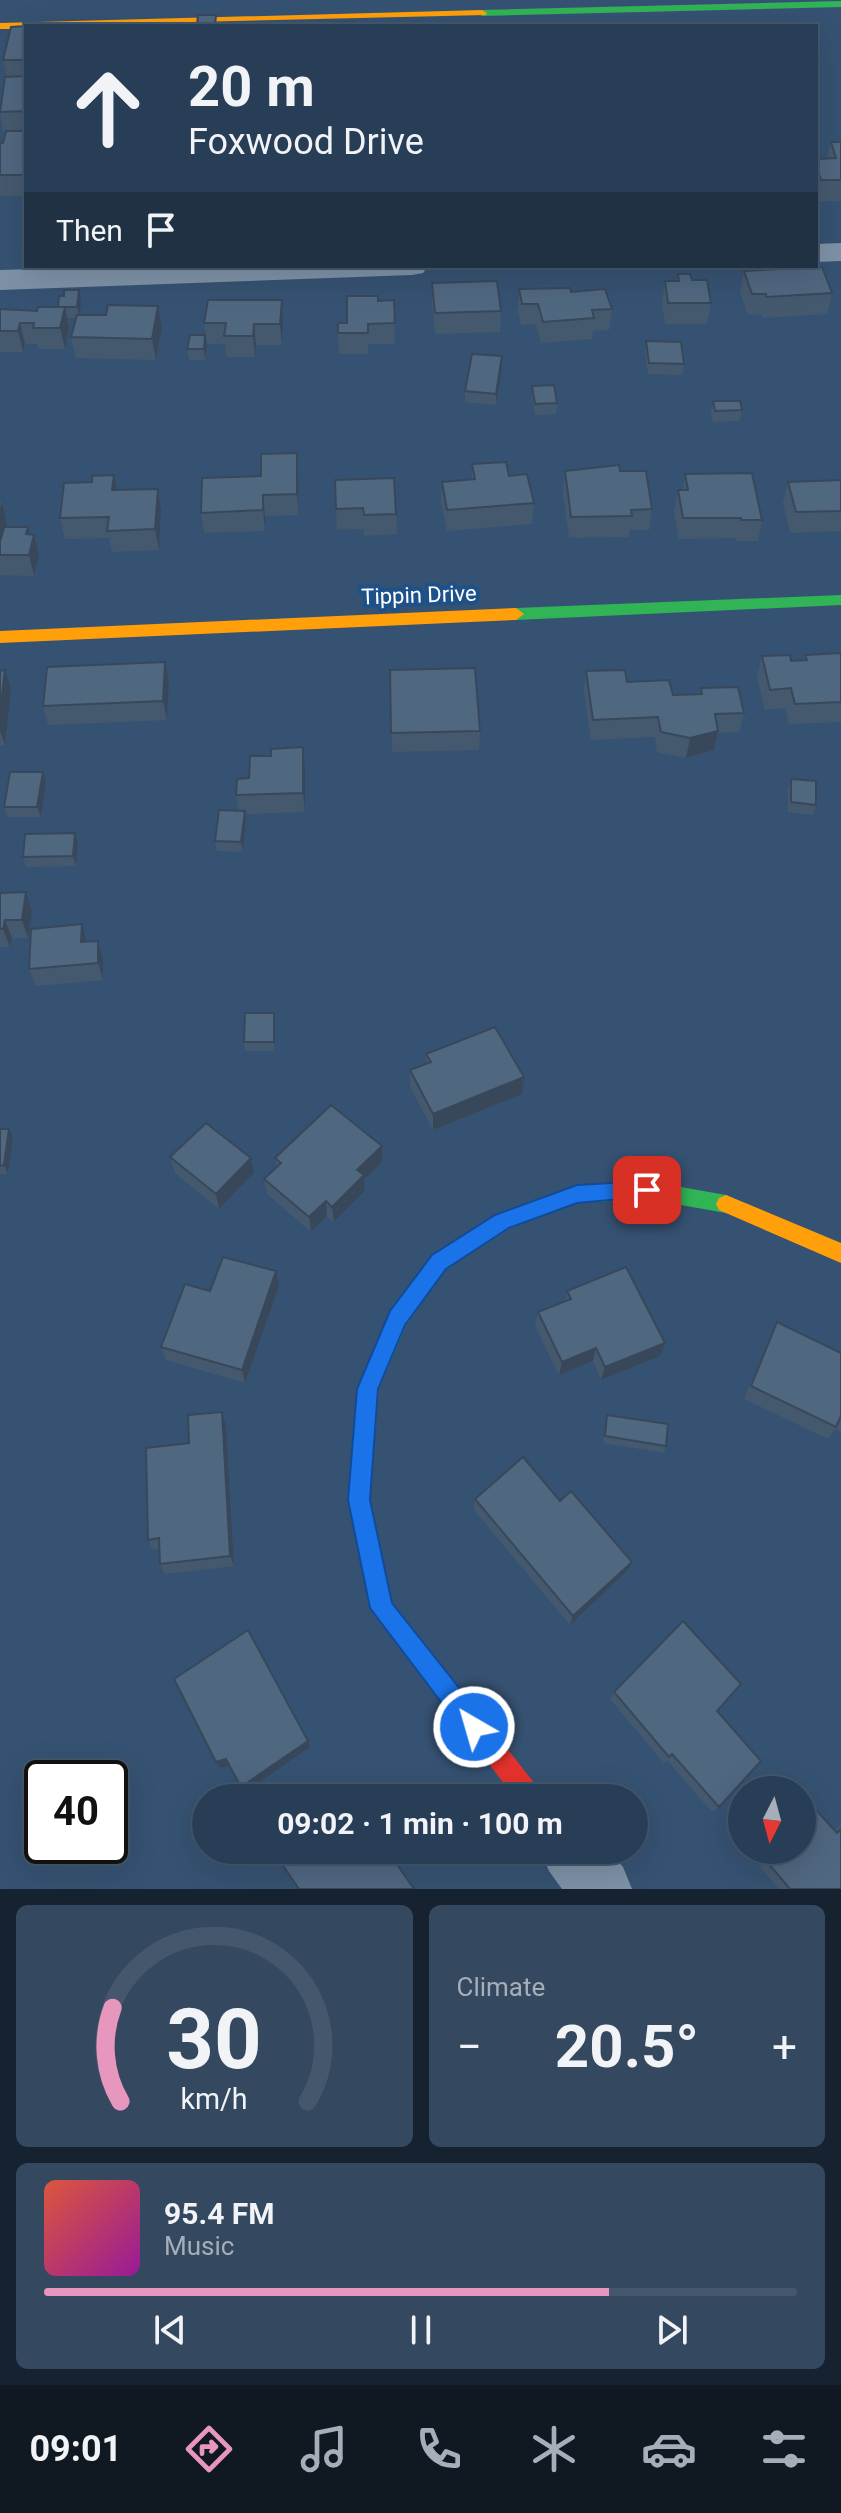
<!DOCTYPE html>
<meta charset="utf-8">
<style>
:root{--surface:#283e56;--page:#344960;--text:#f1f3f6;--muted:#a5aeb9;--line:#44576c;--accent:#e797bd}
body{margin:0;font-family:Roboto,sans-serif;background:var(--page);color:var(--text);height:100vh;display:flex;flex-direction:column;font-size:30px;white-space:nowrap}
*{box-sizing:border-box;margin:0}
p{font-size:26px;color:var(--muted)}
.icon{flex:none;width:44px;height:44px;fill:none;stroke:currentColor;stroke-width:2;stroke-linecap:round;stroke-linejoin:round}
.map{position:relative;height:1889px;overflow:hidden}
.details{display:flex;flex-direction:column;gap:16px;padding:16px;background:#16222f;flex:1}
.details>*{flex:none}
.guide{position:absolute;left:24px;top:24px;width:794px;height:244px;border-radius:0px;box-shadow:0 8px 32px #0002,0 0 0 2px var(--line);background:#283e56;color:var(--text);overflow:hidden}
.needle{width:52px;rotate:186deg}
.buttons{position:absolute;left:728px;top:1776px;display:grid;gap:16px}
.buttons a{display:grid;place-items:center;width:88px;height:88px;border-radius:50%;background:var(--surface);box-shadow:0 8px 32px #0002,0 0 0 2px var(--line);font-size:40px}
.speed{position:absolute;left:24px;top:1760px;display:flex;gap:16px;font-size:40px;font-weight:700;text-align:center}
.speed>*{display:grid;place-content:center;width:104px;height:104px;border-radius:50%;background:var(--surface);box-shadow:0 8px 32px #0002,0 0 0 2px var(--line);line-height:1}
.speed .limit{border:4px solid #111;border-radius:12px;background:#fff;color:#111}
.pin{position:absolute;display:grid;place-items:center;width:68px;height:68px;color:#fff;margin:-34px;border-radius:16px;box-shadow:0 4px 12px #0006}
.me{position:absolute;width:88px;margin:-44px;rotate:322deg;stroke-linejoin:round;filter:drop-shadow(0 0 6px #0008)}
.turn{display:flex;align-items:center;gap:28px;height:168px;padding:0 32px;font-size:36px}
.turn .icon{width:104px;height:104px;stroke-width:2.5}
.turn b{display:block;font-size:56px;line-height:68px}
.then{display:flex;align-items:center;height:76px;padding:0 32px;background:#0003;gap:16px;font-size:30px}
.big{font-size:60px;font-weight:700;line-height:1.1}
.details .card{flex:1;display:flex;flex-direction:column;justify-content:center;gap:12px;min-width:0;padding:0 28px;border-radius:12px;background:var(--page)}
.details .dial{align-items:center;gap:0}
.dial svg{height:208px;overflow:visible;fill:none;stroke:var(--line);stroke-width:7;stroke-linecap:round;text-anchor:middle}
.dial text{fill:var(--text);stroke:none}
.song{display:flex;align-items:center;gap:24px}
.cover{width:96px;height:96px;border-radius:12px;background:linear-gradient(135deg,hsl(10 70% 55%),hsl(300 70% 35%))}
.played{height:8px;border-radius:4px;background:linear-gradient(90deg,var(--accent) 75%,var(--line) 75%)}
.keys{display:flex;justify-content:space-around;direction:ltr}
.heat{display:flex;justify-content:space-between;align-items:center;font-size:44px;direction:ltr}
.details .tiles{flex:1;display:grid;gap:16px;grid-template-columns:1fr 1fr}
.card:last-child{grid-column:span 2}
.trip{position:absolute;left:192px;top:1784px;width:456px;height:80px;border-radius:40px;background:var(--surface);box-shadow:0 8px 32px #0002,0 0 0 2px var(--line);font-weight:700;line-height:80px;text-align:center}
.dock{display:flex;height:128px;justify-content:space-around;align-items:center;background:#101922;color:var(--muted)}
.dock .icon{width:56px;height:56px}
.dock .active{color:var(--accent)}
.dock b{font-size:36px;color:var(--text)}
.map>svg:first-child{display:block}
</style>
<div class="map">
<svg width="841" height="1889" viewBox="0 0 841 1889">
<rect width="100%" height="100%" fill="#365272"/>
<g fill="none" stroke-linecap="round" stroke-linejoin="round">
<path fill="#7d91a6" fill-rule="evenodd" d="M841 243V261L816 262V244Z
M133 266H428L423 273 412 275 0 290V270Z
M540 1850H609L623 1867 632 1889H562L549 1871Z"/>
<path fill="#30b455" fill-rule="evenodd" d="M841 1V7L482 16 477 13 482 10Z
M841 595V605L516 620 508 614 516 608Z
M647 1181 726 1195 733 1198 736 1204 733 1210 726 1213 647 1199 577 1203 509 1229 446 1269 406 1325 381 1384 373 1387 365 1384 362 1377 391 1311 432 1255 495 1215 577 1185Z"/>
<path fill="#ff9f0a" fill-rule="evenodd" d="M482 10 487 13 486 15 26 26V29H0V23Z
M516 608 524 614 516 620 0 643V631Z
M726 1195 841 1243V1263L719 1210 716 1204 719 1198Z"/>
<path fill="#e5322d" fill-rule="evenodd" d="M373 1367 381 1370 384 1377 379 1389 370 1500 392 1603 539 1789 542 1798H515L370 1608 348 1500 357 1389 365 1370Z"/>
</g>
<path fill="#45596e" d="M26 26V196H0V143H3L6 133H4L0 114V109L7 77 3 60Z
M831 142H841V201H817L816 159 827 158Z
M744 271 832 293 827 314 762 318 761 314 748 315 740 292Z
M678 274 692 280 711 303 707 324H665L662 302 665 281H676Z
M432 283 501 311 500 332 435 334 432 304Z
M519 289 571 292 612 309 609 330 593 331 592 339 541 343 536 324 521 325 518 310Z
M394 300 395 344H368V354H339L338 323H347L378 301Z
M81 301 80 315 162 327 156 360 76 358 71 337 76 318H67L69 328 65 349H38L37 344H25L23 352H0V309L37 311 58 307Z
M283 321 282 345H256L255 357H227L225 344H207L204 323Z
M646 341 684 364 683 375 648 374 645 352Z
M207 346 205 360H189L187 349Z
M502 368 496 405 465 402V391Z
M532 386 557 403 556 414 535 415 532 397Z
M713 401 742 410 740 421 713 422 711 412Z
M297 453 299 515 265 516V531L204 533 201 513Z
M472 464 509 476 534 503 532 524 447 531 441 502 442 482 472 479Z
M565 471H620L652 509 649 530H630L629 537 569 538 563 491Z
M685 474 762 520 758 541H737L736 538 679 539 674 511 678 490H683Z
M114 475 117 490 158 489 161 510 159 550 112 552 109 538 65 539 60 518 92 482Z
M335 480 396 514 397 534 364 536V529L337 530Z
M841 480V531L790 533 783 503 788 482Z
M0 502H2L7 523 6 527 29 535 39 555 34 576 0 575Z
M841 653V722L789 724 785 708 765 710 757 676 762 656 791 661H804L805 655Z
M390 670 480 731 479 750 392 752Z
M0 671 11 690 5 745H0Z
M586 671 627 682 673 695 700 694 701 688 744 713 739 732 718 733 714 750 686 758 657 752 655 737 591 740 584 691Z
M169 682 167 720 48 725 43 706Z
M303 747 305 767V812L245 814 246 821 243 852 217 851 215 841 239 811 236 795 249 778 271 756Z
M43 772 46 782 41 817H7L4 807Z
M791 779 816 805 813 815 788 812V789Z
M75 833 78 843 76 866 26 867 23 857Z
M26 892 32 911 28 938H12L10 947H0V893Z
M98 941 103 959V980L36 986 29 969 87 942Z
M275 1022V1051H245L244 1042Z
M426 1054 524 1077 522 1094 433 1130 410 1087V1070L426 1064Z
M0 1129H9L13 1137 8 1174H0Z
M170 1157 254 1173 219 1209 175 1173Z
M275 1158 382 1162 364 1180 365 1191 334 1222 327 1216 311 1232 267 1194 264 1179 277 1167Z
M276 1271 279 1286 245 1383 166 1360 161 1347 210 1291Z
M567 1291 660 1356 601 1380 593 1361 559 1375 535 1326 538 1312 565 1302Z
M777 1322 841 1353V1432L835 1429 828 1439 744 1399Z
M222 1412 226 1424 234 1566 165 1574 160 1564V1549L153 1550 148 1540 189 1443Z
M607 1415 666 1446 664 1453 603 1443Z
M475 1499 560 1501 632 1562 627 1571 570 1625 474 1510Z
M614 1692 717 1711 719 1807 712 1812 667 1760 664 1763 610 1699Z
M817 1811 834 1830 841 1826V1889H779L760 1867 776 1850H802V1822L808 1815Z"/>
<path fill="#38485a" d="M79 290 81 301 80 318 77 307Z
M282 300 283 321 282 345 280 324Z
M158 306 162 327 156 360 152 339Z
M65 307 69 328 65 349 60 328Z
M20 323 25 344 23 352 18 331Z
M254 324 256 345 255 357 253 336Z
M205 335 207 346 205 360 204 349Z
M502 356V368L496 405V394Z
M297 453 298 474 299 515 297 494Z
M114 475 118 496 112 490Z
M158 489 161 510 159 550 155 529Z
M263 495 265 516V531L263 510Z
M2 502 7 523 0 553V508Z
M28 527 32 544 34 535 39 555 34 576 29 555 26 534Z
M165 662 169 682 167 720 163 701Z
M5 670 11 690 5 745 0 731V713Z
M718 731 714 750 686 758 690 738Z
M303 747 305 767V812L303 793Z
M43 772 46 782 41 817 37 807Z
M245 811 246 821 243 852 241 842Z
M75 833 78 843 76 866 73 856Z
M26 892 32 911 28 938 22 920Z
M5 920 12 938 10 947 3 929Z
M82 924 87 943 81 942Z
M98 941 103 959V980L98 963Z
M274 1013 275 1022V1051L274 1042Z
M524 1077 522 1094 433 1130V1114Z
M9 1129 13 1137 8 1174 4 1165Z
M382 1146V1162L364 1180 365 1191 334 1222 332 1207 357 1170Z
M251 1158 254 1173 219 1209 216 1194Z
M326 1201 327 1216 311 1232 309 1217Z
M276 1271 279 1286 245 1383 242 1370Z
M665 1343 660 1356 601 1380 605 1367Z
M596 1348 593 1361 559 1375 562 1362Z
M222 1412 226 1424 234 1566 230 1556Z
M632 1562 627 1571 570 1625 573 1616Z
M308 1741 310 1747 245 1792 241 1787Z
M226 1759 231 1765 221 1768 216 1762Z"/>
<path fill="#506780" stroke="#38485a" stroke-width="2" d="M198 15H216L215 26H197Z
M355 22V26H326V23Z
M811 24 812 26H769V25Z
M26 26V60H3L11 27Z
M26 76V111L0 112 5 77Z
M6 131H26V175H0V143H3Z
M831 142H841V180H821L816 164V159L836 158Z
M822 267 832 293 766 297V294H752L744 271Z
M678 274H690L692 280H707L711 303H668L665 281H679Z
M497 281 501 311 435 313 432 283Z
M570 288 571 292 605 289 612 309 592 310 594 318 543 322 538 304H522L519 289Z
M64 290H79L77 307H58L59 296H64Z
M347 296H378V301L394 300 395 323 368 324V333H338V323H347Z
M208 300H282L280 324H254L253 336H224L226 323H204Z
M108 305 158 306 152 339 71 337 77 315H106Z
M38 307H65L60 328H33L34 323H20L18 331H0V309L37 311Z
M190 335H205L204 349H187Z
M646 341 681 342 684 364 649 363Z
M472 354 502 356 496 394 465 391Z
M554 385 557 403 535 404 532 386Z
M713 401H740L742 410 715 411Z
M297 453V494L263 495V510L201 513 202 478 261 476V454Z
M506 462 509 476 527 474 534 503 447 510 442 482 475 479 472 464Z
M619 465 620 471H646L652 509 631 510 632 516 571 517 565 471Z
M752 473 762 520H741V518H683L678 490H688L685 474Z
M114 475 112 490 158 489 155 529 107 531 109 517 60 518 64 483 92 482V476Z
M394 478 396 514 364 515 363 508 336 509 335 480Z
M841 480V511L796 512 788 482Z
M4 527H28L26 534 34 535 29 555H0V539H1Z
M841 653V702L795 704 791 688 770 690 762 656 790 655 791 661 807 660 805 655Z
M165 662 163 701 43 706 47 667Z
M475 668 480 731 391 733 390 670Z
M5 670 0 713V671Z
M625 670 627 682 669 680 673 695 702 694 701 688 738 687 744 713 715 714 718 731 690 738 661 732 658 717 593 720 586 671Z
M303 747V793L236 795 237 779 249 778 250 756H271V749Z
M10 772H43L37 807H4Z
M791 779 816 781V805L791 802Z
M219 810 245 811 241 842 215 841Z
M75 833 73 856 23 857 25 834Z
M26 892 22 920H5L3 929H0V893Z
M82 924 81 942 98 941V963L29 969 31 929Z
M245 1013H274V1042H244Z
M495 1027 524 1077 433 1114 410 1070 431 1062 426 1054Z
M331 1105 382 1146 357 1170 364 1175 332 1207 326 1201 309 1217 264 1179 281 1163 275 1158Z
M206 1123 251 1158 216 1194 170 1157Z
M0 1129H9L4 1165 0 1166Z
M223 1257 276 1271 242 1370 161 1347 185 1284 210 1291Z
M626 1267 665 1343 605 1367 596 1348 562 1362 538 1312 571 1299 567 1291Z
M777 1322 841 1353V1416L836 1427 751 1386Z
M222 1412 230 1556 160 1564 159 1538 148 1540 146 1448 189 1443 188 1415Z
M607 1415 668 1424 666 1446 605 1436Z
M523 1457 560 1501 571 1491 632 1562 573 1616 475 1499Z
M683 1621 741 1684 717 1711 761 1761 719 1807 672 1754 669 1757 614 1692Z
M248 1630 308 1741 241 1787 226 1759 216 1762 174 1679Z
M345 1791 350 1798H338Z
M817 1811 837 1833 841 1829V1889H790L768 1863 780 1850H802V1827Z
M281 1850H387L414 1889H299L276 1855Z"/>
<path fill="#1a73e8" stroke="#114b97" stroke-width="2" d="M647 1181 654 1183 657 1190 654 1196 577 1203 509 1228 446 1269 405 1325 378 1389 370 1500 392 1603 483 1718 486 1727 483 1735 474 1739 466 1735 370 1608 348 1500 357 1389 390 1311 432 1255 495 1215 577 1185Z"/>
<g text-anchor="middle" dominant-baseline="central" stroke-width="8" stroke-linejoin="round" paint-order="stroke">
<g font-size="22" fill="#fff" stroke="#1d518a">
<text transform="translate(419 595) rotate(-2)">Tippin Drive</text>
</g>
</g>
</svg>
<div class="buttons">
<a><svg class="needle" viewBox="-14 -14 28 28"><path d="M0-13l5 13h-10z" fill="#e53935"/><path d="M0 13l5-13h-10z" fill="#a5aeb9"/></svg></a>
</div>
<div class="speed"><div class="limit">40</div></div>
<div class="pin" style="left:647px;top:1190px;background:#d93025"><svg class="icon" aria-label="arrive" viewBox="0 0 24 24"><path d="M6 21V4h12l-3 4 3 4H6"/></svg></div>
<svg class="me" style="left:474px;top:1727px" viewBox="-20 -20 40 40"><circle r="17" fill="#1a73e8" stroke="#fff" stroke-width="3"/><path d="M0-11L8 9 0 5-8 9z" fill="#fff"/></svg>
<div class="trip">09:02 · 1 min · 100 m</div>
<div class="guide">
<div class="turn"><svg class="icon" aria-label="ahead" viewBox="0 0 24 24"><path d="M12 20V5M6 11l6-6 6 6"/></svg><div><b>20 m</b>Foxwood Drive</div></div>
<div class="then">Then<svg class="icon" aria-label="arrive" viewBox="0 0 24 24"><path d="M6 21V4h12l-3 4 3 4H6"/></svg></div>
</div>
</div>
<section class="details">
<div class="tiles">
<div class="card dial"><svg viewBox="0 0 100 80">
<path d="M14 69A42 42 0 1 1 86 69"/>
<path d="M14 69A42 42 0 0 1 11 33" stroke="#e797bd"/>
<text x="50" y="56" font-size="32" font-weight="700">30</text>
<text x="50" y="72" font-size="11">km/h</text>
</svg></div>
<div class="card"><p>Climate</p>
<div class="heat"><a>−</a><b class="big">20.5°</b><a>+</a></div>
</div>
<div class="card">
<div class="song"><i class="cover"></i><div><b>95.4 FM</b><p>Music</p></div></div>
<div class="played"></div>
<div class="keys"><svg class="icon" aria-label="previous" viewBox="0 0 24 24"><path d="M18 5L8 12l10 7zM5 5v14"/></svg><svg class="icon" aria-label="pause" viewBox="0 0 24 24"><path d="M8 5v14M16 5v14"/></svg><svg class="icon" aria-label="next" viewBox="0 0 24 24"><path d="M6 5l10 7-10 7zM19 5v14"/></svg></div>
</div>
</div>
</section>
<nav class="dock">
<b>09:01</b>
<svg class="icon active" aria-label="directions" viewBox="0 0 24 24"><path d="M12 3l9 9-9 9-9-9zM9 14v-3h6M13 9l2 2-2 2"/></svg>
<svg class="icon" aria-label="music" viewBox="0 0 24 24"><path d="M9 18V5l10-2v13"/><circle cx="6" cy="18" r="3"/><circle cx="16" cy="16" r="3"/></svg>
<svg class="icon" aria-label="phone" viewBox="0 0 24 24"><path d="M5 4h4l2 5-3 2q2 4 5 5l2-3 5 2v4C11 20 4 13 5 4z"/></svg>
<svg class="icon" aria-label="climate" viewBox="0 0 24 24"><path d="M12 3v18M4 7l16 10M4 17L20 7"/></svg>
<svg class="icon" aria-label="car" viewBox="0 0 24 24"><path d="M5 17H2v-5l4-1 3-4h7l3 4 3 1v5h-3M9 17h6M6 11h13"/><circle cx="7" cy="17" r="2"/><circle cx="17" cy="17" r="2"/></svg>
<svg class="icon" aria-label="filters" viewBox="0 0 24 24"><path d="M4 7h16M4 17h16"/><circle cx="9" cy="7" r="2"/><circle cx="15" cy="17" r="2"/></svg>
</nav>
